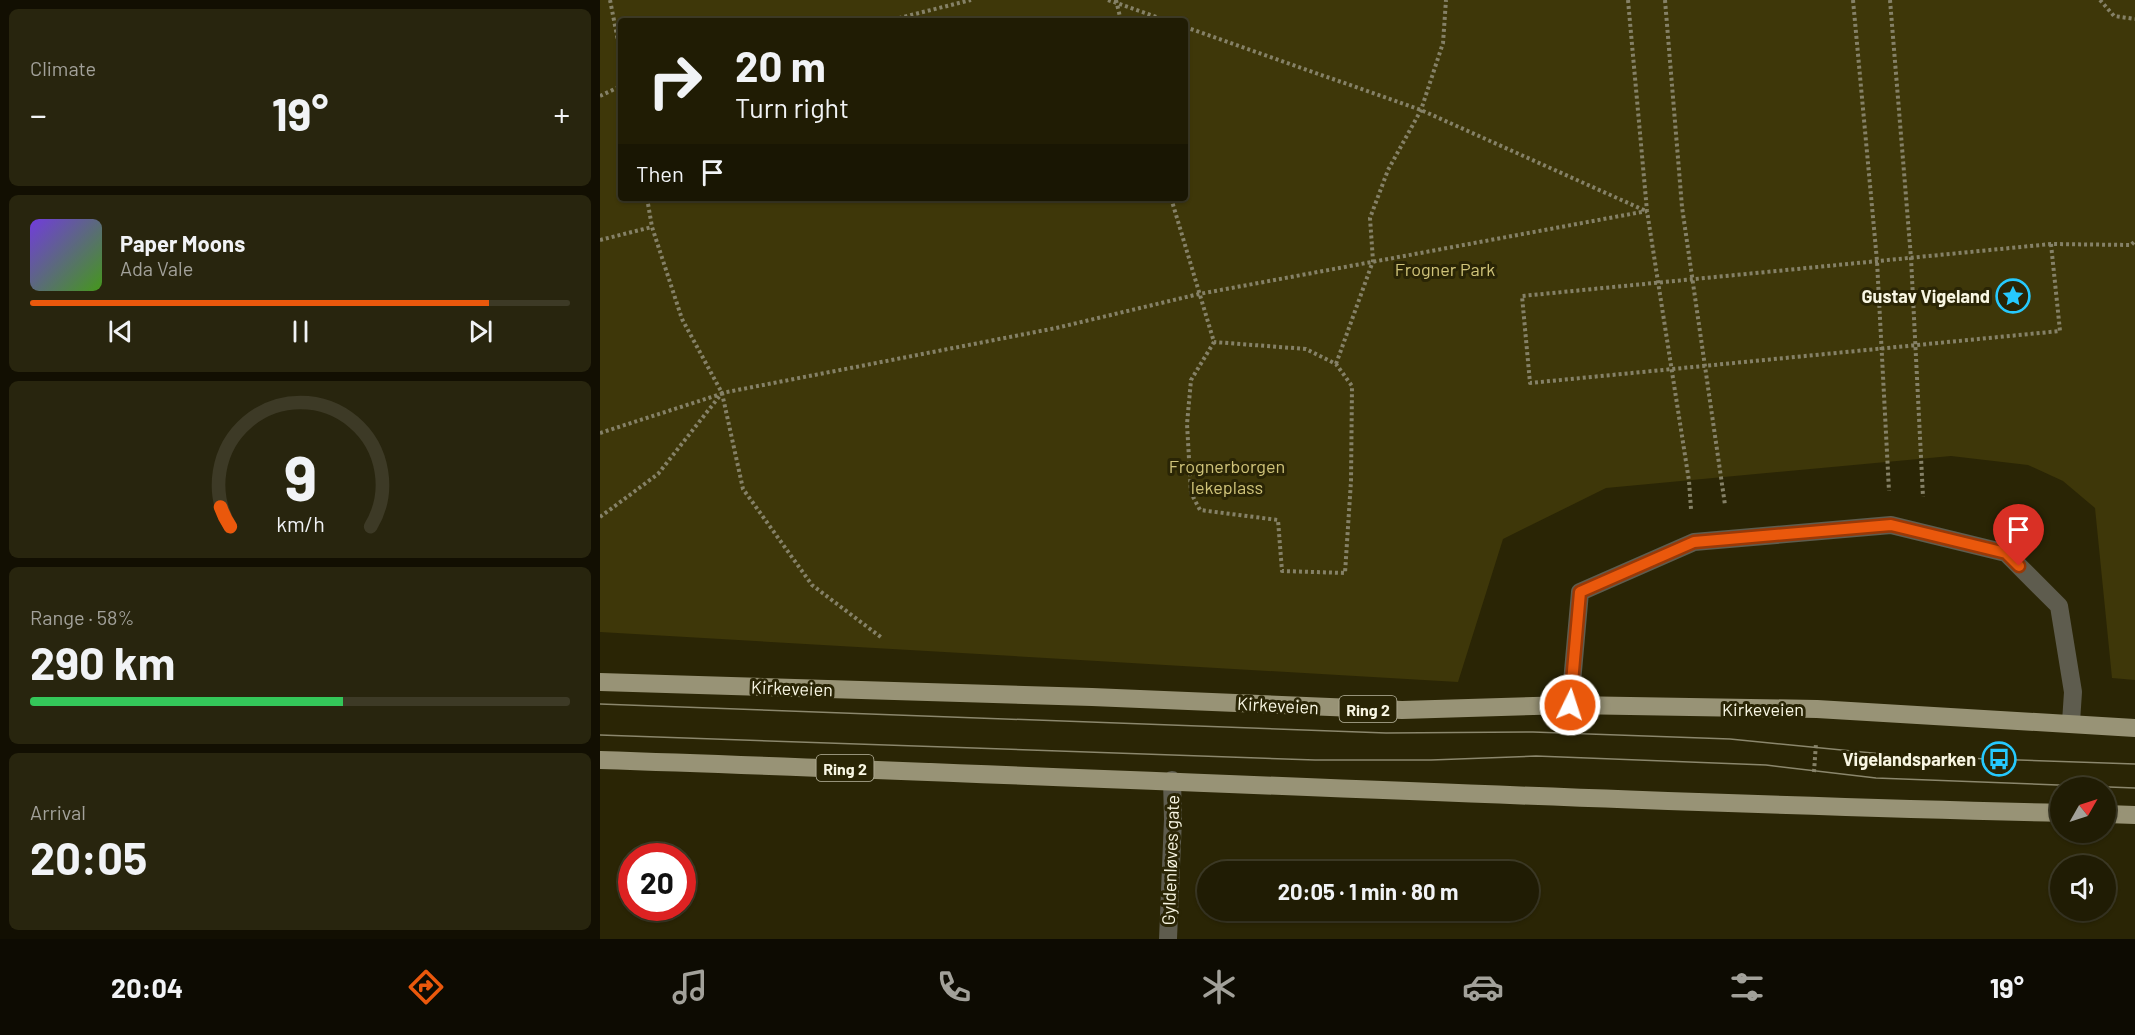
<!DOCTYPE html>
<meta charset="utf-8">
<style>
:root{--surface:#201c04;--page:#28250e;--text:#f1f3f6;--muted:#a2a19a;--line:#3d3a26;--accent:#ea580c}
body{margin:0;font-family:Barlow,sans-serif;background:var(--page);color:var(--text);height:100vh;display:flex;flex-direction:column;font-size:22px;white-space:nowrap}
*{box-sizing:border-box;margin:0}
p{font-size:20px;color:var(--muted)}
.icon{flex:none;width:33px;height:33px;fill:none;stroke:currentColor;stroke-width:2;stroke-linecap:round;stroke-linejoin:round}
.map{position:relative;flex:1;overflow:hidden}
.side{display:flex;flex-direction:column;gap:9px;padding:9px;background:#120f02;width:600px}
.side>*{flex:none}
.top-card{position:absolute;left:18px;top:18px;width:570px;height:183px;border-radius:6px;box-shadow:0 2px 4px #0004,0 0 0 2px var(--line);background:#201c04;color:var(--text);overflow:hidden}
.needle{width:39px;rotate:51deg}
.buttons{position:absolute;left:1450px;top:777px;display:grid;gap:12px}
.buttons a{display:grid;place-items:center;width:66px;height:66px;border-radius:50%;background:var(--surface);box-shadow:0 2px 4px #0004,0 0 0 2px var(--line);font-size:30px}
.speed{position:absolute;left:18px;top:843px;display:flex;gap:12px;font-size:30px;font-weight:700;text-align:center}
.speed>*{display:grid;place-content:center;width:78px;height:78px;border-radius:50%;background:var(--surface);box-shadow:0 2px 4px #0004,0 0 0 2px var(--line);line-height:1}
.speed .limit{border:9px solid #d22;background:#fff;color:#111}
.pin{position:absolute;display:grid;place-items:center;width:51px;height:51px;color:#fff;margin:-62px -26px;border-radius:50% 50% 50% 0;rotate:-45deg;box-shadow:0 0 6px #0007}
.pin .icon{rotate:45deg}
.me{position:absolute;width:66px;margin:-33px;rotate:4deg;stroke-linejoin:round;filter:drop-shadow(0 0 4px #0008)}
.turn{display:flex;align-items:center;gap:21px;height:126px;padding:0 18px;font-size:27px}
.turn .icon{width:78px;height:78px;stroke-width:2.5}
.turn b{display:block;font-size:42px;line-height:51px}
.then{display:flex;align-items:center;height:57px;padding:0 18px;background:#0003;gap:12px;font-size:22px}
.big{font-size:45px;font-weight:700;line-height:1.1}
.side .widget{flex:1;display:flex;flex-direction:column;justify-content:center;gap:9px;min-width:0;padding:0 21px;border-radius:9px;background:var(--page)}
.side .dial{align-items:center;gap:0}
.dial svg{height:156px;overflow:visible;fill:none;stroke:var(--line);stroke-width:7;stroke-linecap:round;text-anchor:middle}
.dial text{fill:var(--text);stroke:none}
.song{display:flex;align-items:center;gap:18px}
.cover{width:72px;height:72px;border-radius:9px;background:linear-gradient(135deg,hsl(260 70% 55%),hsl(100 70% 35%))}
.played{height:6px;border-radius:3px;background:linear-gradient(90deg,var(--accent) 85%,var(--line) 85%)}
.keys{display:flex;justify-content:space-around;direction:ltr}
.heat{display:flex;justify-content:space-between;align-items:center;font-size:33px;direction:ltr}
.charge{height:9px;border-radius:4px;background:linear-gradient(90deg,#34c759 58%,var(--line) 0)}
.trip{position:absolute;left:597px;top:861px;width:342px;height:60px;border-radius:30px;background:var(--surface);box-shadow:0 2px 4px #0004,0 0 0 2px var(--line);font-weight:700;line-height:60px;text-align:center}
.tabs{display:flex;height:96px;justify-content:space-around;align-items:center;background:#0d0b02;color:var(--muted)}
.tabs .icon{width:42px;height:42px}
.tabs .on{color:var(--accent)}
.tabs b{font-size:27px;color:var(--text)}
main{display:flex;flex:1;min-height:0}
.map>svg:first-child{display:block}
</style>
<main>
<section class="side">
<div class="widget"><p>Climate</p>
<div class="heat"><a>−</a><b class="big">19°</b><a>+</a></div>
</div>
<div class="widget">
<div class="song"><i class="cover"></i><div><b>Paper Moons</b><p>Ada Vale</p></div></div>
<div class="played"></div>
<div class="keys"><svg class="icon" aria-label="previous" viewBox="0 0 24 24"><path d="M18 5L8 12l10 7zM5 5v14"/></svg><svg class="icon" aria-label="pause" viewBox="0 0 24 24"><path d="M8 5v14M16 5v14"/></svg><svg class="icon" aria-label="next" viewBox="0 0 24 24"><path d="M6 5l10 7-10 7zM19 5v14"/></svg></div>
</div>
<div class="widget dial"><svg viewBox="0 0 100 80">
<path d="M14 69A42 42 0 1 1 86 69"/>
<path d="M14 69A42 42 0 0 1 9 59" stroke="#ea580c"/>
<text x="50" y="56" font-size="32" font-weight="700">9</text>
<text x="50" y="72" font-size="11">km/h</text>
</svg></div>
<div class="widget"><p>Range · 58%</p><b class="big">290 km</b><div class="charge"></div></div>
<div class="widget"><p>Arrival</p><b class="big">20:05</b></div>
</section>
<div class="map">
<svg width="1535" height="939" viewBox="0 0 1535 939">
<rect width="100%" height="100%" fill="#2a2505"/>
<path fill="#3e3709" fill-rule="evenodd" d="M0 0H1535V680L1512 678 1495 508 1463 481 1428 465 1351 456 1006 488 903 539 858 682 0 632ZM21 21H585V198H21Z"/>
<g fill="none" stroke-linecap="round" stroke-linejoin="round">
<path stroke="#858167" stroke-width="4" stroke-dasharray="3 3" stroke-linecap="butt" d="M10 0 21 56
M508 0 568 21
M516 0 521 21
M1028 0 1047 211 1089 481 1091 509
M1065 0 1082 207 1125 505
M1253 0 1277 261 1289 491
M1290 0 1311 258 1323 497
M1500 0 1514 16 1535 19
M287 21 371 0
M585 27 821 110 1046 211
M0 96 21 86
M47 198 52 227 82 319 122 393 143 489 212 585 282 638
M571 198 614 342 591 380 587 424 591 493 600 510 678 520 682 571 745 573 751 481 752 386 736 364 706 349 614 342
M0 240 52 227
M1451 244 1460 331 930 383 922 296 1451 244 1531 245 1535 241
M736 364 773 261 770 218 788 170 821 110 843 43 846 0
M0 433 121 394
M0 517 58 474 122 393 456 328 599 294 1047 211
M1214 772 1216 743"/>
<path stroke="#5e5c4e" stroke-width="18" d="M970 705 980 592 1094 542 1129 539 1291 525 1406 553 1459 606 1473 692 1471 722"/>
<path stroke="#5e5c4e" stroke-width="18" d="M568 939 573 819 572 780"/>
<path stroke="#989376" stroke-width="18" d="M0 682 492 697 802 710 970 705 1217 709 1535 728
M0 760C487 776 974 801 1461 813
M1506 814 1535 815"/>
<path stroke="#8b876d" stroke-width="1.5" d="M0 704 786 733 933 732 1130 739 1303 756 1535 764
M0 735 715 760H831L936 756 1166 765 1276 778 1535 788"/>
</g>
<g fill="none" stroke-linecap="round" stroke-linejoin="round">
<defs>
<path id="route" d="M970 705 980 592 1094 542 1129 539 1291 525 1406 553 1419 566"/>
</defs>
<use href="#route" stroke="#983908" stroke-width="15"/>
<use href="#route" stroke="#ea580c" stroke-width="10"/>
</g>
<defs>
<symbol id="sight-ring" viewBox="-11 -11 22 22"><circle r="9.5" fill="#2a2505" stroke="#26c9fe" stroke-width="1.5"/><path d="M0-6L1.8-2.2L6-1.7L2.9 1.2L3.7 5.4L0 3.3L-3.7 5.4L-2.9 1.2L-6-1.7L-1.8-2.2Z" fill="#26c9fe"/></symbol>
<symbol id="bus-ring" viewBox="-11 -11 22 22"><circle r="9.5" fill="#2a2505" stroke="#26c9fe" stroke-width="1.5"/><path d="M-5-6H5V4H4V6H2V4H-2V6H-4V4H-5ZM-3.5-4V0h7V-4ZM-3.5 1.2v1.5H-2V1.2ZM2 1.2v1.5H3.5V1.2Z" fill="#26c9fe"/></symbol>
</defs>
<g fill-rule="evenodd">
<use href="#sight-ring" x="1394" y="277" width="38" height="38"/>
<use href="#bus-ring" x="1380" y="740" width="38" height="38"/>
</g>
<g text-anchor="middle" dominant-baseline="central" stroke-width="6" stroke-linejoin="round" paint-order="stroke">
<g fill="#2a2505" stroke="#bab7a0" stroke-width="1.5">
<rect x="739.5" y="696" width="57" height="26" rx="4.5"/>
<rect x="216.5" y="755" width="57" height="26" rx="4.5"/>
</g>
<g font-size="16" font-weight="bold" fill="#f8f6e3">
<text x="768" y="709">Ring 2</text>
<text x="245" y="768">Ring 2</text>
</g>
<g font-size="18" fill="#d0c47a" stroke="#2a2505">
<text x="845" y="269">Frogner Park</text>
<text x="627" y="466">Frognerborgen<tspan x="627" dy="21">lekeplass</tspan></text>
</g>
<g font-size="18" font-weight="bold" fill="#f8f6e3" stroke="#2a2505" text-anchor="end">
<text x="1390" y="296">Gustav Vigeland</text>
<text x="1376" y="759">Vigelandsparken</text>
</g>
<g font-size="18" fill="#f8f6e3" stroke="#2a2505">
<text transform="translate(192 688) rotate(2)">Kirkeveien</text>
<text transform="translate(678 705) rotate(3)">Kirkeveien</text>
<text x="1163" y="709">Kirkeveien</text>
<text transform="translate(570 860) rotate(-88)">Gyldenløves gate</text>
</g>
</g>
</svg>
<div class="buttons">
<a><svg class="needle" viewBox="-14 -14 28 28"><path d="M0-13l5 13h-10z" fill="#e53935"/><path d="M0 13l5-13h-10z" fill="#a2a19a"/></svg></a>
<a><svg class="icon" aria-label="sound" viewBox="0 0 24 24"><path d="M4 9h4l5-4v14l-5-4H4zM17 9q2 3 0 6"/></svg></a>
</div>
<div class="speed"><div class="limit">20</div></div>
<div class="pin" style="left:1419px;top:566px;background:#d93025"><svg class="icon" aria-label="arrive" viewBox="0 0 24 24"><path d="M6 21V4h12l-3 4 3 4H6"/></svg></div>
<svg class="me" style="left:970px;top:705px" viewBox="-20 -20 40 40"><circle r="17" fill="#ea580c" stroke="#fff" stroke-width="3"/><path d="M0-11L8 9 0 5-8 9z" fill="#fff"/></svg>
<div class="trip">20:05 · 1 min · 80 m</div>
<div class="top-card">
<div class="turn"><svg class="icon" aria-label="right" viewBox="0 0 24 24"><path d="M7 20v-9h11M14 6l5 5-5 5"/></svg><div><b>20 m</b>Turn right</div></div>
<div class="then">Then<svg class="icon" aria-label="arrive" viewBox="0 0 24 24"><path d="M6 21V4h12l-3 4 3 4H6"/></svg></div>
</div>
</div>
</main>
<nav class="tabs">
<b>20:04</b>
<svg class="icon on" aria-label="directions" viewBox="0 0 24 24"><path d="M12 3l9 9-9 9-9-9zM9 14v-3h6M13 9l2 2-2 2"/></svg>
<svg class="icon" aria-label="music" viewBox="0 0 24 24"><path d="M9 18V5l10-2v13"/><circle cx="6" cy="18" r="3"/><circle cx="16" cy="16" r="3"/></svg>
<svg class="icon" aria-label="phone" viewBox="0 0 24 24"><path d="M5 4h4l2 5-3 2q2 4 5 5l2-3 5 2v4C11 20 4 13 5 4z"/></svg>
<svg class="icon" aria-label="climate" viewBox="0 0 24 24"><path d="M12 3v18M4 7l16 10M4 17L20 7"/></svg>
<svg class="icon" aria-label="car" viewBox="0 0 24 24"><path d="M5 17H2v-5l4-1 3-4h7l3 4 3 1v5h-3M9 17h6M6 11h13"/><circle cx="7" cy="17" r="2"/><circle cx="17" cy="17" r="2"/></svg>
<svg class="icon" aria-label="filters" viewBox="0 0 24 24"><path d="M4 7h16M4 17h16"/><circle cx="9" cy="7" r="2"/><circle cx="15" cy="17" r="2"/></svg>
<b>19°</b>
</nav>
